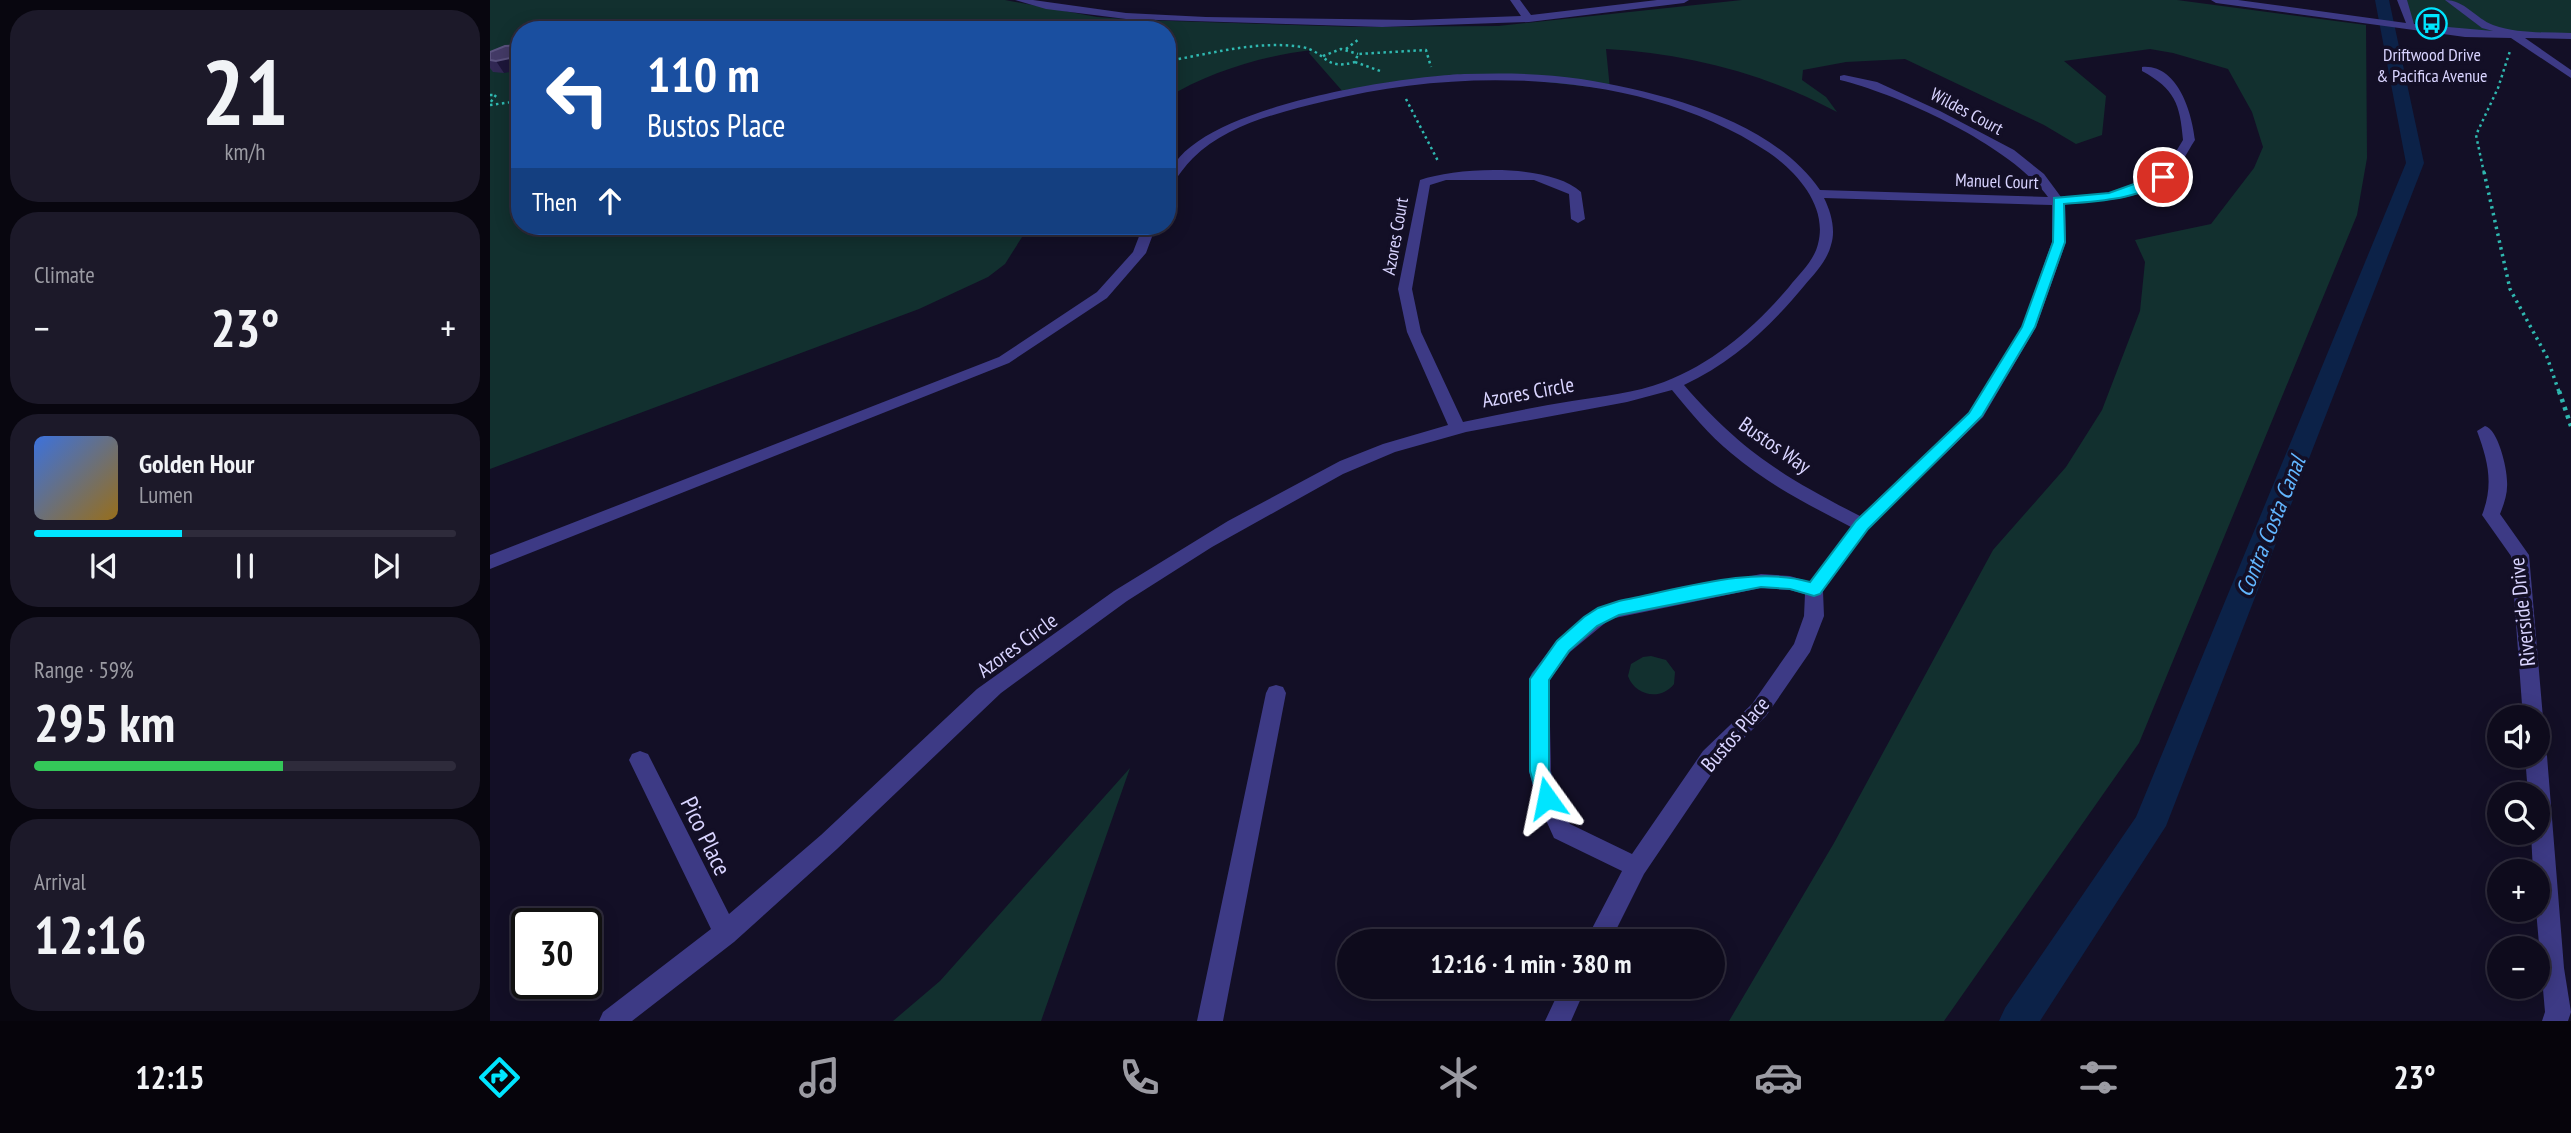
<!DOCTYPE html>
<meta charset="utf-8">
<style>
:root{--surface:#0e0b1c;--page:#1c1929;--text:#f1f3f6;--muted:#9b9ba3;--line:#2e2b3b;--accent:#00e5ff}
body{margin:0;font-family:"PT Sans Narrow",sans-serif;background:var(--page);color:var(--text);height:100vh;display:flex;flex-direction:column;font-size:26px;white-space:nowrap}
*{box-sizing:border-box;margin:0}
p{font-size:23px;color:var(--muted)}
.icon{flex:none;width:38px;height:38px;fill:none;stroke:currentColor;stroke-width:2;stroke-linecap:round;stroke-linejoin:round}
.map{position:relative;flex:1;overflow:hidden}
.panel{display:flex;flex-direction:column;gap:10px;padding:10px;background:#08060f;width:490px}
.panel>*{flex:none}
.hud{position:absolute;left:21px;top:21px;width:665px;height:214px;border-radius:28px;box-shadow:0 4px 18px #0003,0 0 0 2px var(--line);background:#1a4fa0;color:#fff;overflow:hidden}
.fabs{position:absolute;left:1997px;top:705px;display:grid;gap:14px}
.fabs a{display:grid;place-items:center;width:63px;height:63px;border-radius:50%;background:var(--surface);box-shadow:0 4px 18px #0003,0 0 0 2px var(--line);font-size:35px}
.speed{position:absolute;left:21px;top:908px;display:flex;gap:14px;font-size:35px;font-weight:700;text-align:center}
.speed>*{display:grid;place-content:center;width:91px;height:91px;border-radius:50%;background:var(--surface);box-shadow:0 4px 18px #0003,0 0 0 2px var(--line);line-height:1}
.speed .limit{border:4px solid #111;border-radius:10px;background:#fff;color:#111}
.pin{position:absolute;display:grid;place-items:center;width:60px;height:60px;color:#fff;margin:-30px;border:4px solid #fff;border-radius:50%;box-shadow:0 2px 7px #0007}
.me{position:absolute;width:77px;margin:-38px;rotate:348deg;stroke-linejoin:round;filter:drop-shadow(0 0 5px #0008)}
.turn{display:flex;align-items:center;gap:24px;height:147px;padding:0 21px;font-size:32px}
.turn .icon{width:91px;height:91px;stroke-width:2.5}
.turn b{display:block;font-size:49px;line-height:60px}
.then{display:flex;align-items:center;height:66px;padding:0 21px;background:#0003;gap:14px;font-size:26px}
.big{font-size:52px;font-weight:600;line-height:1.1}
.panel .widget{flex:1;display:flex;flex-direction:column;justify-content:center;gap:10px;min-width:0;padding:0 24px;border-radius:28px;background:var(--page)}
.panel .dial{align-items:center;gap:0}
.dial b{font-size:91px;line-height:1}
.song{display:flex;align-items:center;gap:21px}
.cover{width:84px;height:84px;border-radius:10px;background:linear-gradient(135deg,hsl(220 70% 55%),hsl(40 70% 35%))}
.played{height:7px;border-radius:4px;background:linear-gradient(90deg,var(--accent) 35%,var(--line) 35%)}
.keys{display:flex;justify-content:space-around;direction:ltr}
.heat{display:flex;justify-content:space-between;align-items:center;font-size:38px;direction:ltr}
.charge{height:10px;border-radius:5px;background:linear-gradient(90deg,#34c759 59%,var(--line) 0)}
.trip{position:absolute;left:847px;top:929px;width:388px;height:70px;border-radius:35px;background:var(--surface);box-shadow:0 4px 18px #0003,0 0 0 2px var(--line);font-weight:600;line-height:70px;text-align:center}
.tabs{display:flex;height:112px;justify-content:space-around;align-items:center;background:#06040b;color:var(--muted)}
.tabs .icon{width:49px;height:49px}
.tabs .current{color:var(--accent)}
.tabs b{font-size:32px;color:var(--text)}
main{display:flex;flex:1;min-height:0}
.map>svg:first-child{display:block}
</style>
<main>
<section class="panel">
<div class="widget dial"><b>21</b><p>km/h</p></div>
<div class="widget"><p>Climate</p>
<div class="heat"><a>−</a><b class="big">23°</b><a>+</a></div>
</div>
<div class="widget">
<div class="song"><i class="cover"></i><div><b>Golden Hour</b><p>Lumen</p></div></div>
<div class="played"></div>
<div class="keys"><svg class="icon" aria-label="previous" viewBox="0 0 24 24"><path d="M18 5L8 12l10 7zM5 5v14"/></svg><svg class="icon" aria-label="pause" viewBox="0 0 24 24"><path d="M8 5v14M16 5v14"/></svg><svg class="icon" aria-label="next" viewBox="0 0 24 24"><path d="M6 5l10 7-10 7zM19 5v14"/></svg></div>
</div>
<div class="widget"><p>Range · 59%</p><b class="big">295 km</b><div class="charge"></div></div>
<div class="widget"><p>Arrival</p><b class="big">12:16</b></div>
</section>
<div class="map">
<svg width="2081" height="1021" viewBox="0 0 2081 1021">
<rect width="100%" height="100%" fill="#130f26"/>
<path fill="#12302f" d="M0 0H515L607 17 651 20 866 27 1008 26 1252 0H1687L1876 25 1877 158 1867 215 1649 743 1454 1021H1239L1344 843 1503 550 1576 467 1612 410 1650 311 1655 262 1645 240 1721 224 1764 168 1773 147 1762 112 1738 69 1683 53 1660 49 1574 61 1616 96 1612 135 1586 144 1554 125 1415 59 1356 62 1313 70 1312 80 1336 97 1347 112C1277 74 1196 53 1116 49L1120 89 1008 77 943 80 854 93 819 53 821 50C773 56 718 72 677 98V30H30V226H539L515 264 498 277 429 309 0 469Z
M1912 0H2081V36L1971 30 1920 22Z
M1161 656 1176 660 1185 672 1184 684C1171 701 1145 696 1138 676L1141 664 1153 657Z
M640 768 551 1021H403L450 981Z"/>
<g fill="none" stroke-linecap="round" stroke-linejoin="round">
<path fill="#0c2248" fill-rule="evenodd" d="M1885 0H1899L1934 163 1676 826 1550 1021H1509L1515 1008 1646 817 1916 163Z"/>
<path stroke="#2fb8b0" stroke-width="2.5" stroke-dasharray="2.5 3.5" stroke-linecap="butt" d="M856 49 869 39
M833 56 851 49 868 54
M677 61C720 54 768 40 812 47 837 52 834 71 865 62L868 54 936 50 941 67
M865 62 893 72
M0 95H6L0 103
M916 99 949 163
M0 105 30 101
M1994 173 1986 135 2008 88 2020 51"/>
<path stroke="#2fb8b0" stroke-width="3.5" stroke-dasharray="2.5 4.5" stroke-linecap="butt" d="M1994 172 2020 289 2057 357 2069 392"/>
<path stroke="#2fb8b0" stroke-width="4.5" stroke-dasharray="3.5 5" stroke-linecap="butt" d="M2069 391 2081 426"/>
<path fill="#3d3a85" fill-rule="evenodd" d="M525 0H543L636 13 716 17 922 20 1031 16 1020 0H1030L1041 15 1167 0H1199L1194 3 1039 22 892 27 636 19 556 9Z
M1721 0H1748L1916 23 1907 0H1917L1924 24 2003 31 1992 28 1955 0C1975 0 1985 18 2003 25 2029 34 2055 32 2081 33V39L2035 38 2081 70V78L2021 38 1975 37 1726 3Z
M1652 67C1688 64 1702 113 1705 140 1697 152 1688 172 1676 180 1649 201 1607 201 1575 204L1576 242 1546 327 1493 417 1378 529 1333 591 1334 616 1320 652 1276 716 1229 763 1154 874 1120 942H1095L1132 871 1064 838 1046 798 1039 771V679L1042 673 1066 642 1107 608 1271 574 1300 576 1320 582 1361 527C1319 505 1277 484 1241 453 1219 435 1200 412 1182 390L1137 402 976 432 905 452 853 474 722 547 637 601 511 693 347 849 244 942 142 1021H109L113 1012 221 929 139 760 142 754 150 751 158 754 239 914 331 835 487 689 624 591 738 521 850 461 893 444 958 425 917 332 908 289 930 180C969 167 1059 163 1091 192L1095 219 1088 223 1081 219 1079 194 1044 180H956L940 185 922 289 931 332 973 422C1009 414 1046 407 1082 401 1113 396 1145 393 1174 382 1224 363 1265 327 1299 287 1309 274 1324 261 1328 244 1338 206 1307 172 1278 152 1156 70 975 66 836 101 791 112 737 124 703 158 695 166 688 176 681 186L677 187C677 109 915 76 974 74 1013 73 1053 73 1091 79 1171 92 1282 120 1330 190L1558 197C1521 146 1411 95 1350 80V76L1354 75 1387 82 1450 111 1524 150 1554 174 1571 197C1602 194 1641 194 1667 175 1677 168 1686 151 1693 140 1690 104 1685 89 1652 71ZM1334 198 1562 205V242L1532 327 1479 414 1370 516C1294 477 1251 451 1194 385 1243 362 1280 327 1314 286 1325 273 1337 261 1341 245 1346 230 1341 212 1334 198ZM1271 588 1300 590 1315 594 1314 616 1304 644 1262 704 1213 751 1142 854 1080 824 1068 798 1061 771 1059 681 1080 652 1120 619Z
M653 226H666L656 253 617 298 519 363 0 569V555L509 357 607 292 643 252Z
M1995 426C2008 429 2017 468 2017 481 2018 493 2014 504 2010 514L2039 555 2053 718 2048 725V718H2033L2021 556 1992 515C2004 484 1998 461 1987 431Z
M786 685 793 687 796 693 733 1021H707L776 693 779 687Z
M2048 747 2054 750 2057 756 2074 968 2081 1012 2078 1021H2052L2055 1012 2046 910 2048 872H2043L2041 833H2048V794H2038L2035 756H2048Z
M1071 987H1096L1081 1021H1055Z"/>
</g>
<path fill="#312854" d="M15 46 14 73 3 72 0 68V52Z"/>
<path fill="#1d163a" d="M30 56V70L14 73 6 61Z"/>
<path fill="#433a66" stroke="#5a527e" stroke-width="2" d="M30 45V56L6 61 0 60V52L15 46Z"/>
<path fill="#00e5ff" stroke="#0095a6" stroke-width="2" d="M1669 175 1678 177C1652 200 1607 201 1574 204L1575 242 1545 327 1492 416 1378 529 1330 594 1324 596 1300 589 1271 587 1129 615 1107 626 1079 651 1059 680V771L1067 798 1064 805 1057 807 1050 805 1040 771V679L1067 641 1094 617 1108 608 1129 601C1187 590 1263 565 1320 582L1366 521 1479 413 1532 327 1563 242 1564 198 1619 193Z"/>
<defs>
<symbol id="bus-ring" viewBox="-11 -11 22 22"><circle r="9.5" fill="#130f26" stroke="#00e5ff" stroke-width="1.5"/><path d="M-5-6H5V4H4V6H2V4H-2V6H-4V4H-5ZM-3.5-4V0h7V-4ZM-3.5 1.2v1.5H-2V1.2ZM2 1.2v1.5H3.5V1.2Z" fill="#00e5ff"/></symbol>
</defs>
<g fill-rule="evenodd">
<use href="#bus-ring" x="1924" y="6" width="35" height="35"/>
</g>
<g text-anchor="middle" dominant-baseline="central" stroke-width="7" stroke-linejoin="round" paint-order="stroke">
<g font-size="18" fill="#d9d4ff" stroke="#130f26">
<text x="1942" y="54">Driftwood Drive<tspan x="1942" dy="21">&amp; Pacifica Avenue</tspan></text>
</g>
<g font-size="18" fill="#d9d4ff" stroke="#130f26">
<text transform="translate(1477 111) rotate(28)">Wildes Court</text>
<text transform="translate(1507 181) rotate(2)">Manuel Court</text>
<text transform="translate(905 236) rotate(-80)">Azores Court</text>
</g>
<g font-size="21" fill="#d9d4ff" stroke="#130f26">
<text transform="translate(1038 392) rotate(-10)">Azores Circle</text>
<text transform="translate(1285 445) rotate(35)">Bustos Way</text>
<text transform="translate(2032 612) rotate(-96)">Riverside Drive</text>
<text transform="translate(527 645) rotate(-36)">Azores Circle</text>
<text transform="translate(1245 734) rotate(-49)">Bustos Place</text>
</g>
<g font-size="23" font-style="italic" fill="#62b6ff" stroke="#130f26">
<text transform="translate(1780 526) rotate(-68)">Contra Costa Canal</text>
</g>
<g font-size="24" fill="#d9d4ff" stroke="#130f26">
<text transform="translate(216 836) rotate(64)">Pico Place</text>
</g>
</g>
</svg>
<div class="fabs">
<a><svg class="icon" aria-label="sound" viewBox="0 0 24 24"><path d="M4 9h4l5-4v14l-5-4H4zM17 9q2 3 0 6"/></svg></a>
<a><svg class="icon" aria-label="search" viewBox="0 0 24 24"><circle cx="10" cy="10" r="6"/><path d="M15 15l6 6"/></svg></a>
<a>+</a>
<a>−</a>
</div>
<div class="speed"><div class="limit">30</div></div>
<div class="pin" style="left:1673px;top:177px;background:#d93025"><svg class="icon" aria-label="arrive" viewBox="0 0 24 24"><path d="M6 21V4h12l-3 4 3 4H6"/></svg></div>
<svg class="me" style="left:1057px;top:798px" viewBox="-20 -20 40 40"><path d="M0-17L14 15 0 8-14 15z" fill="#00e5ff" stroke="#fff" stroke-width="4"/></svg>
<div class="trip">12:16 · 1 min · 380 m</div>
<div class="hud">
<div class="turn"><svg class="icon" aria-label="left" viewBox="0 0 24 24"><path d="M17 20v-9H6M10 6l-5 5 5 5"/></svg><div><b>110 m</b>Bustos Place</div></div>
<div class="then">Then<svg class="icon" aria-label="ahead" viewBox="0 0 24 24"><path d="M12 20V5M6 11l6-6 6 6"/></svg></div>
</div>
</div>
</main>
<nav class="tabs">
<b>12:15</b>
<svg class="icon current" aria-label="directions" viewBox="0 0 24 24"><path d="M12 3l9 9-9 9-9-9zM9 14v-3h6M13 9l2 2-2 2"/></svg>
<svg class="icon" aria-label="music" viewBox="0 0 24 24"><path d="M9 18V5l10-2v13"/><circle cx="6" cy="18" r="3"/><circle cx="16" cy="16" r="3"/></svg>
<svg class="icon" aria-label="phone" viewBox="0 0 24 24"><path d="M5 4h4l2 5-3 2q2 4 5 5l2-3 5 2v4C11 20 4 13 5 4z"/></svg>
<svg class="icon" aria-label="climate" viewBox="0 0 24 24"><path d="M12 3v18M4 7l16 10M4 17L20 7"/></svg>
<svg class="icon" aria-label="car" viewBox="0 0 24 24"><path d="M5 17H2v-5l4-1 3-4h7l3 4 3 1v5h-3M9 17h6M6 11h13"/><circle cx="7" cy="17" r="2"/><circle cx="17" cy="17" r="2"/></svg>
<svg class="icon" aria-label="filters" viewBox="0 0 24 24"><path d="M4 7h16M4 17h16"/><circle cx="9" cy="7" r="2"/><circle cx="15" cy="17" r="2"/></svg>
<b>23°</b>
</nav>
